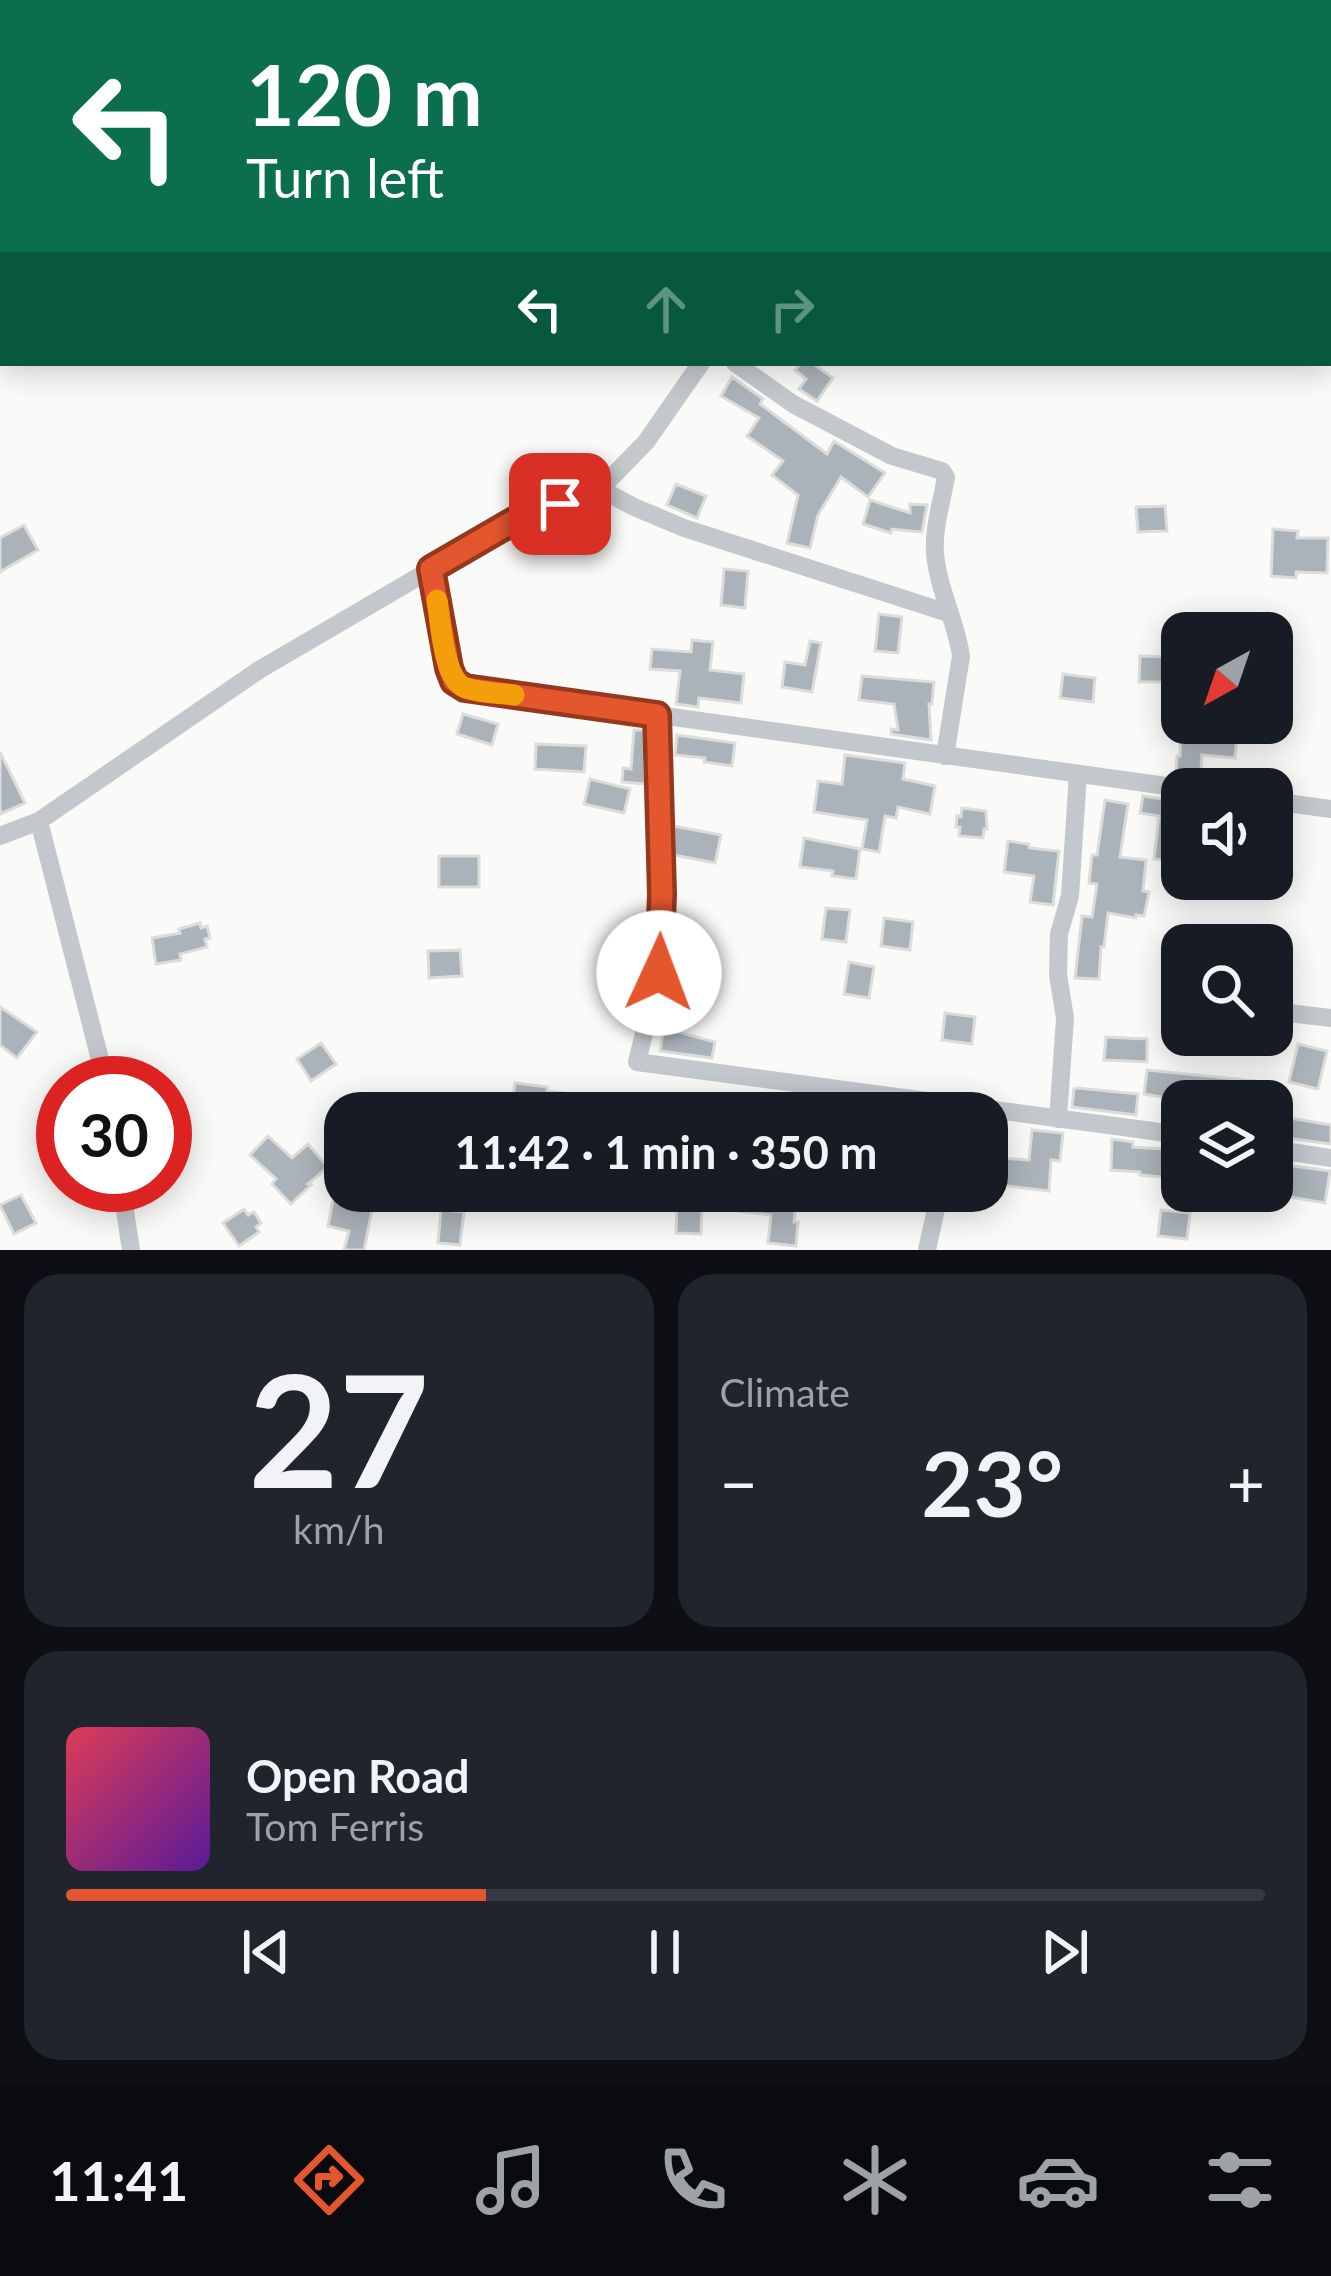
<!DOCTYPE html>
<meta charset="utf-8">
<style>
:root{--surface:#171b24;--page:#20242c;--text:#f1f3f6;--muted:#9ea1a6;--line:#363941;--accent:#e4572e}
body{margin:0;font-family:Lato,sans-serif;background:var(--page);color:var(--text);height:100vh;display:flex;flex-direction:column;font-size:45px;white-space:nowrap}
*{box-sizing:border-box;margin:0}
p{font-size:39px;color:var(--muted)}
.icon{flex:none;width:66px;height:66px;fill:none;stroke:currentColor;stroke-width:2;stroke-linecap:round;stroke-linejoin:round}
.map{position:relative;height:1250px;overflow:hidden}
.sheet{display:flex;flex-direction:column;gap:24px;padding:24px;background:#0d0f14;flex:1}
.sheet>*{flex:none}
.banner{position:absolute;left:0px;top:0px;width:1332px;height:366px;box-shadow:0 6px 30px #0003;background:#0b6e4f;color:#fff;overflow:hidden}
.needle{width:78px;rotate:220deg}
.controls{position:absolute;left:1161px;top:612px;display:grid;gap:24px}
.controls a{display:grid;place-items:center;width:132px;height:132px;border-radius:24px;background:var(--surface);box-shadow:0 6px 30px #0003;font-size:60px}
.speed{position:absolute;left:36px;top:1056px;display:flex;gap:24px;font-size:60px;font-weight:700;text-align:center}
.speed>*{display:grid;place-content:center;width:156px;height:156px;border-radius:50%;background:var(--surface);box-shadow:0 6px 30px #0003;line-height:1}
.speed .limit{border:18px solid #d22;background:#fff;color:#111}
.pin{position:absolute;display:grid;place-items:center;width:102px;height:102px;color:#fff;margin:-51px;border-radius:24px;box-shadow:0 6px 18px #0006}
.me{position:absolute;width:132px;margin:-66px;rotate:2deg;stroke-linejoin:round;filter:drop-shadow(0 0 9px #0008)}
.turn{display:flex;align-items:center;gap:42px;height:252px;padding:0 48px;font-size:54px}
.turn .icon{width:156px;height:156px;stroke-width:2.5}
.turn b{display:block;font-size:84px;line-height:102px}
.lanes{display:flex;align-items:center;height:114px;padding:0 48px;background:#0003;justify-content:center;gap:60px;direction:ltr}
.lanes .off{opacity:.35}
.big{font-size:90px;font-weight:700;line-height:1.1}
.sheet .widget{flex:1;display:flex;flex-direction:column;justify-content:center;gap:18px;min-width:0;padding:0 42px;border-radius:36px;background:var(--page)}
.sheet .dial{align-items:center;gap:0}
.dial b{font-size:156px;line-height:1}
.song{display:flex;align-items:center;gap:36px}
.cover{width:144px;height:144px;border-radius:18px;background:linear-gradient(135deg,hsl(350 70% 55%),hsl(270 70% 35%))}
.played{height:12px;border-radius:6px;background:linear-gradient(90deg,var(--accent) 35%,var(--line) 35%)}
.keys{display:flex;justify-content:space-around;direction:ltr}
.heat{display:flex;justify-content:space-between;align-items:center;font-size:66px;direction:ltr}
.sheet .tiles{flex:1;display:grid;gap:24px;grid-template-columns:1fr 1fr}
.widget:last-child{grid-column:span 2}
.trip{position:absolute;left:324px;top:1092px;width:684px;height:120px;border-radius:36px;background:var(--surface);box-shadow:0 6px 30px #0003;font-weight:700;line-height:120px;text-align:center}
.tab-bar{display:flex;height:192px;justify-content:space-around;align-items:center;background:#090b0e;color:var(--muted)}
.tab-bar .icon{width:84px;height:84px}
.tab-bar .active{color:var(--accent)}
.tab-bar b{font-size:54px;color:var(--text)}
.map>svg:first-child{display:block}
</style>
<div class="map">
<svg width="1331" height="1250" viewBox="0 0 1331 1250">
<rect width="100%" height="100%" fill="#fafaf8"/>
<path fill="#aab3b9" stroke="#dcdcda" stroke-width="3" d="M801 363H812L833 378 817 401 799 389 806 379 795 370Z
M732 377 763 399 760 404 827 454 834 441 885 473 868 497 841 477 818 515 810 548 787 543 798 495 772 475 783 461 747 436 759 418 721 396Z
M676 484 706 496 697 518 667 505Z
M870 500 910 513V504L927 505 922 532 892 529 891 533 863 524Z
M1165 506 1167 531 1138 532 1136 507Z
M24 525 38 550 0 572V538Z
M1273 529 1298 531 1297 538H1328L1327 573 1296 572V578L1271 576Z
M724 569 748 571 745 608 721 605Z
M879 614 902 617 898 653 875 651Z
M692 640 713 642 710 670 744 674 741 703 699 698 698 707 676 704 680 671 650 669 652 649 691 652Z
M810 641 821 643 812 692 782 687 785 662 805 665Z
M1140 656 1172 657V682H1139Z
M1063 674 1095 678 1093 702 1060 698Z
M862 676 934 682 932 704H929L931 740 891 734V729L898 730 894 704 859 700Z
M463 714 498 724 492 745 457 734Z
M1205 723H1237V734L1235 758 1202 755 1200 783 1191 776 1176 774 1177 756H1180L1181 729 1204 730Z
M634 730H644L645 784 622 782 623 768 631 769Z
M677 735 735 743 732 766 704 762 705 758 675 755Z
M536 744 586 746 584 772 535 769Z
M0 752 25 803 0 814Z
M845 755 905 763 903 779 935 786 930 814 898 807 896 818 885 816 879 852 862 849 867 820 814 812 818 781 842 784Z
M590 779 630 789 624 813 584 804Z
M1143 796 1182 802 1178 862 1154 859 1159 816 1140 813Z
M1105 800 1128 804 1120 857 1146 860 1143 891 1149 892 1144 916 1136 915V918L1108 913 1104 947H1101L1099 979 1075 978 1082 916 1092 917 1097 884 1089 883 1092 855H1097Z
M962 808 986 811 987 829H984L983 838 959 836 960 827H956L957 816 961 817Z
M674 826 721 835 715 863 674 855Z
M804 838 860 849 856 879 832 876 833 871 800 867Z
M1008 841 1029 844V848L1059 851 1053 905 1030 902 1034 876 1004 872Z
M439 856H479V887H439Z
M826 908 850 910 846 942 822 939Z
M884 918 913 922 910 950 881 946Z
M200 923 201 928 207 926 210 938 205 939 207 947 180 954 181 960 156 964 152 938 180 933 179 929Z
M460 950 462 976 429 978 428 951Z
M849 962 874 967 869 998 844 994Z
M0 1007 37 1032 17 1058 0 1045Z
M945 1013 975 1017 972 1044 942 1040Z
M664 1028 715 1042 712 1058 660 1051Z
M1106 1037 1147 1039V1062L1104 1060Z
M321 1043 336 1064 311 1081 297 1059Z
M1298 1044 1327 1051 1318 1089 1289 1082Z
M1147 1070 1256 1081 1254 1101H1184L1144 1094Z
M515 1083 547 1087V1091L588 1096 587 1113H546L512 1109Z
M1078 1088 1138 1094 1136 1115 1072 1107 1074 1089Z
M1272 1115 1331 1125V1144L1272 1136Z
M1032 1130 1063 1133 1060 1161 1051 1160 1049 1191 1000 1185 1002 1158 1029 1160Z
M268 1136 292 1158 308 1144 328 1167 308 1184 311 1185 291 1204 272 1184 276 1179 250 1155Z
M1112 1139 1133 1142V1147L1164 1149 1163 1177 1140 1175V1172L1111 1170Z
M1279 1164 1330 1171 1325 1203 1272 1194 1276 1166Z
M335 1190 357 1195 356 1201 373 1205 364 1250H344L349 1231 328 1226Z
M691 1191 797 1192 794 1222H798L796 1246 768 1243 771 1215 739 1211 702 1207 701 1234 676 1233 677 1207 689 1208Z
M21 1195 36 1223 14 1234 0 1205Z
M244 1209 248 1215 254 1212 261 1223 256 1227 259 1232 239 1246 223 1223Z
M441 1210 464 1212 460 1245 438 1243Z
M1161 1210 1190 1213 1187 1239 1158 1236Z"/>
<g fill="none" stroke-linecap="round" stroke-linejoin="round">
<path stroke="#c3c8cc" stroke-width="18" d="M572 0 574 3
M794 0 797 3
M959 0 961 3
M482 3 486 0
M1091 3 1096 0
M1329 70 1331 69
M735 363 793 404 892 456 942 471 946 477C942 501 933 529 935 553 938 589 956 621 961 656L945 756
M600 489 634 507 684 528 948 613
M431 569 449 668 454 681 465 688 1188 789
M657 715 662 894 659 973 637 1062 1182 1135
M1272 801 1331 809
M39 821 106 1083
M0 836 39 821 259 670 519 518 600 489 646 442 701 363
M1289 1013 1331 1018
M1058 1119 1065 1018 1058 975 1059 934 1070 896 1078 774
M1272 1149 1331 1158
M121 1185 131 1250
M927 1250 940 1191"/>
</g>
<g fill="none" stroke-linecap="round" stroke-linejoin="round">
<defs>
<path id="route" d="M560 504 519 518 431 569 449 668 454 681 465 688 657 715 662 894 659 973"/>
</defs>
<use href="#route" stroke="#94391e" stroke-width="30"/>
<use href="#route" stroke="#e4572e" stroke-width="21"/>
<path stroke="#f59e0b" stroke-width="21" d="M437 600C441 623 443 680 466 688 480 693 499 693 514 695"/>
</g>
</svg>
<div class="controls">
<a><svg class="needle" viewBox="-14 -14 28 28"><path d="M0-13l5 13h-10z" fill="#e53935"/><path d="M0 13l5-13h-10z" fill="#9ea1a6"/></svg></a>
<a><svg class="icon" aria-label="sound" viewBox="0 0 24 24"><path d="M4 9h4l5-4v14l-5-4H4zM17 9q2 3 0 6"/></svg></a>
<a><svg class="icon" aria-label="search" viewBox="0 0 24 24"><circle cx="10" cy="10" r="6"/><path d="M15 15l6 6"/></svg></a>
<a><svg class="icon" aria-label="layers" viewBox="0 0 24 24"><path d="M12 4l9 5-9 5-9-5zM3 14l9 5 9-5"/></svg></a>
</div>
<div class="speed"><div class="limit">30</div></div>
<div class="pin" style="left:560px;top:504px;background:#d93025"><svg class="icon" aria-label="arrive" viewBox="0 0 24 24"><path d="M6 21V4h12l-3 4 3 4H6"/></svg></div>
<svg class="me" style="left:659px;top:973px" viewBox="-20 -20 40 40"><circle r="19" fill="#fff"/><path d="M0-13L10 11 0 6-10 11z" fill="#e4572e"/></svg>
<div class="trip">11:42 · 1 min · 350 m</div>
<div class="banner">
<div class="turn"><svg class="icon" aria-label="left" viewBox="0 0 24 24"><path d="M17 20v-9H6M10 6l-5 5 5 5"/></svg><div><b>120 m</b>Turn left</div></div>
<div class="lanes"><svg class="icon" aria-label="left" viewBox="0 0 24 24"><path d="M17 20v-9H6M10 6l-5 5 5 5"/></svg><svg class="icon off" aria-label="ahead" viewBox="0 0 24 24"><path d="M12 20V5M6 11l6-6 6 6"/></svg><svg class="icon off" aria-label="right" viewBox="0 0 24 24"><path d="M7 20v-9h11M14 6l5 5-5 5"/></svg></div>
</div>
</div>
<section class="sheet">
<div class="tiles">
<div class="widget dial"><b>27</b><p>km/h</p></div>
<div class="widget"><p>Climate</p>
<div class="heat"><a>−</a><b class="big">23°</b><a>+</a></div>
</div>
<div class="widget">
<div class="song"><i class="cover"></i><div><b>Open Road</b><p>Tom Ferris</p></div></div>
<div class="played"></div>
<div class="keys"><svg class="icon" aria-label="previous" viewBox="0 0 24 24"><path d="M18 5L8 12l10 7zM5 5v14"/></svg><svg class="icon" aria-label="pause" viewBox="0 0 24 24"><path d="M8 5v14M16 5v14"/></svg><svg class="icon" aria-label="next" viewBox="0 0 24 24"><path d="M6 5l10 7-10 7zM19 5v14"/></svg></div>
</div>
</div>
</section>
<nav class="tab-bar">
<b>11:41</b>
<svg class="icon active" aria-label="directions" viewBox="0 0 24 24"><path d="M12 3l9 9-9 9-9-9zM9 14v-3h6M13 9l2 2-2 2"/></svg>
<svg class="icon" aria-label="music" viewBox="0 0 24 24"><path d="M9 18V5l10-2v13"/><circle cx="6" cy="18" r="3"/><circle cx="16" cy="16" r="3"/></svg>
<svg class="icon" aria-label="phone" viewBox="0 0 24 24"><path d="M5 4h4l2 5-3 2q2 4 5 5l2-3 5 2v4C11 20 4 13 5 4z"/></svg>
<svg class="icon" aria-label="climate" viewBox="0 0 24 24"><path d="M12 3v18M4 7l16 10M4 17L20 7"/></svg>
<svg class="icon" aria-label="car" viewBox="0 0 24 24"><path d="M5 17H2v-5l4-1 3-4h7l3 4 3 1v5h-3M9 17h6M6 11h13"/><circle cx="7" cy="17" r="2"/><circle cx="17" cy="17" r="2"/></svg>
<svg class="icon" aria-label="filters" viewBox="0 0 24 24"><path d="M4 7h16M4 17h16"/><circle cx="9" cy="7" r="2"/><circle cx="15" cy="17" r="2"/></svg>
</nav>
